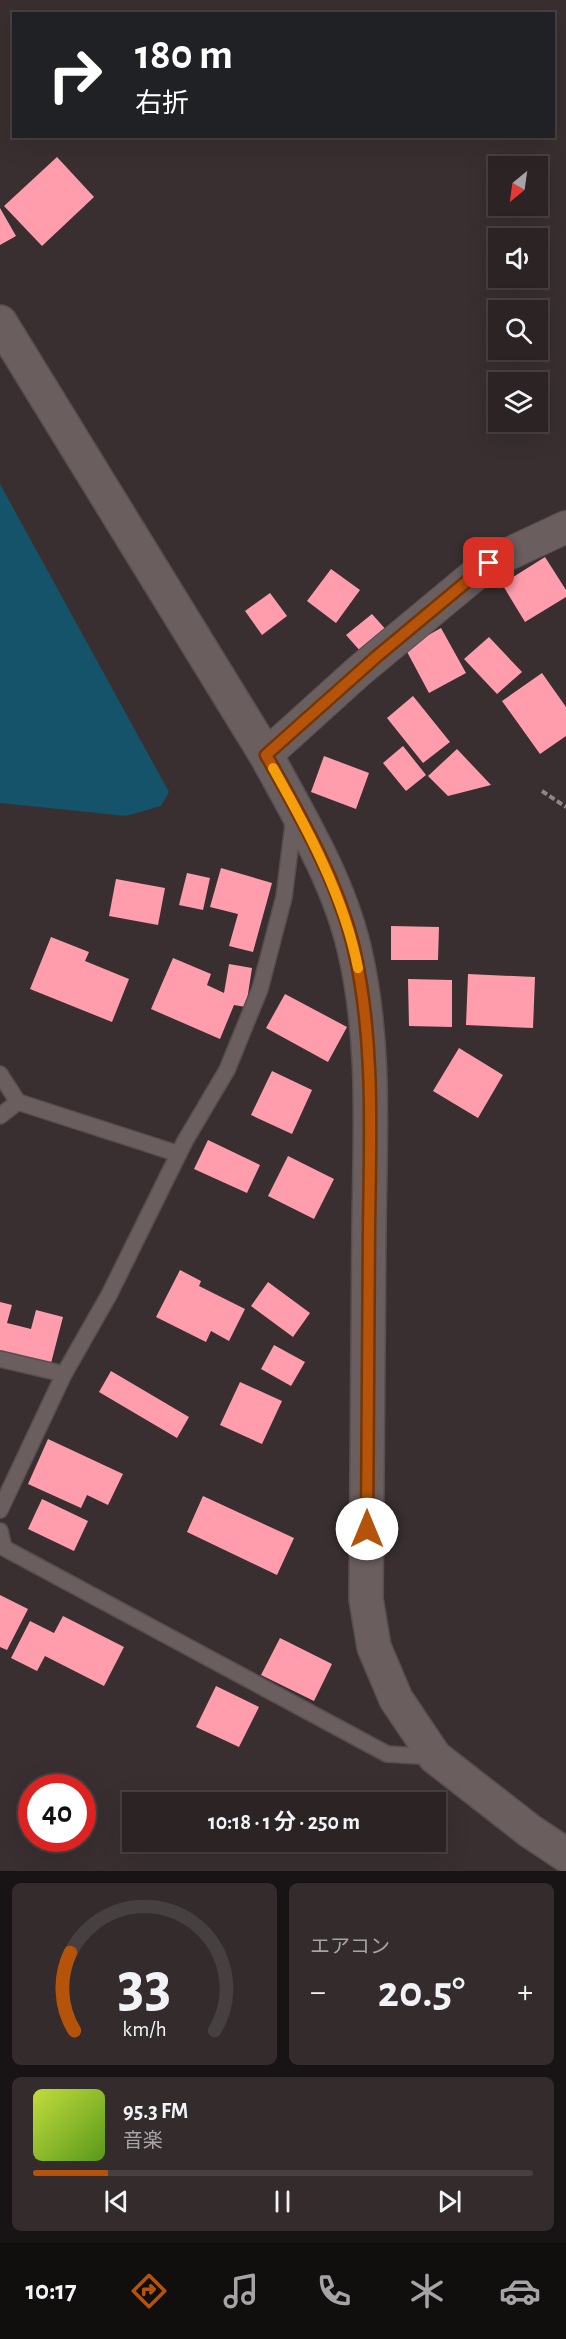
<!DOCTYPE html>
<html lang="ja">
<meta charset="utf-8">
<style>
:root{--surface:#2b2324;--page:#332b2c;--text:#f1f3f6;--muted:#a6a4a6;--line:#474041;--accent:#b45309}
body{margin:0;font-family:"Alegreya Sans","Noto Sans JP",sans-serif;background:var(--page);color:var(--text);height:100vh;display:flex;flex-direction:column;font-size:22px;white-space:nowrap}
*{box-sizing:border-box;margin:0}
p{font-size:20px;color:var(--muted)}
.icon{flex:none;width:33px;height:33px;fill:none;stroke:currentColor;stroke-width:2;stroke-linecap:round;stroke-linejoin:round}
.map{position:relative;height:1871px;overflow:hidden}
.sheet{display:flex;flex-direction:column;gap:12px;padding:12px;background:#181314;flex:1}
.sheet>*{flex:none}
.guide{position:absolute;left:12px;top:12px;width:543px;height:126px;border-radius:0px;box-shadow:0 6px 24px #0002,0 0 0 2px var(--line);background:#202124;color:#fff;overflow:hidden}
.needle{width:39px;rotate:209deg}
.tools{position:absolute;left:488px;top:156px;display:grid;gap:12px}
.tools a{display:grid;place-items:center;width:60px;height:60px;border-radius:0px;background:var(--surface);box-shadow:0 6px 24px #0002,0 0 0 2px var(--line);font-size:30px}
.speed{position:absolute;left:18px;top:1774px;display:flex;gap:12px;font-size:30px;font-weight:700;text-align:center}
.speed>*{display:grid;place-content:center;width:78px;height:78px;border-radius:50%;background:var(--surface);box-shadow:0 6px 24px #0002,0 0 0 2px var(--line);line-height:1}
.speed .limit{border:9px solid #d22;background:#fff;color:#111}
.pin{position:absolute;display:grid;place-items:center;width:51px;height:51px;color:#fff;margin:-26px;border-radius:12px;box-shadow:0 3px 9px #0006}
.me{position:absolute;width:66px;margin:-33px;rotate:0deg;stroke-linejoin:round;filter:drop-shadow(0 0 4px #0008)}
.turn{display:flex;align-items:center;gap:21px;height:126px;padding:0 24px;font-size:27px}
.turn .icon{width:78px;height:78px;stroke-width:2.5}
.turn b{display:block;font-size:42px;line-height:51px}
.big{font-size:45px;font-weight:700;line-height:1.1}
.sheet .card{flex:1;display:flex;flex-direction:column;justify-content:center;gap:9px;min-width:0;padding:0 21px;border-radius:9px;background:var(--page)}
.sheet .dial{align-items:center;gap:0}
.dial svg{height:156px;overflow:visible;fill:none;stroke:var(--line);stroke-width:7;stroke-linecap:round;text-anchor:middle}
.dial text{fill:var(--text);stroke:none}
.song{display:flex;align-items:center;gap:18px}
.cover{width:72px;height:72px;border-radius:9px;background:linear-gradient(135deg,hsl(70 70% 55%),hsl(90 70% 35%))}
.played{height:6px;border-radius:3px;background:linear-gradient(90deg,var(--accent) 15%,var(--line) 15%)}
.keys{display:flex;justify-content:space-around;direction:ltr}
.heat{display:flex;justify-content:space-between;align-items:center;font-size:33px;direction:ltr}
.sheet .tiles{flex:1;display:grid;gap:12px;grid-template-columns:1fr 1fr}
.card:last-child{grid-column:span 2}
.trip{position:absolute;left:122px;top:1792px;width:324px;height:60px;border-radius:0px;background:var(--surface);box-shadow:0 6px 24px #0002,0 0 0 2px var(--line);font-weight:700;line-height:60px;text-align:center}
.dock{display:flex;height:96px;justify-content:space-around;align-items:center;background:#110e0e;color:var(--muted)}
.dock .icon{width:42px;height:42px}
.dock .active{color:var(--accent)}
.dock b{font-size:27px;color:var(--text)}
.map>svg:first-child{display:block}
</style>
<div class="map">
<svg width="566" height="1871" viewBox="0 0 566 1871">
<rect width="100%" height="100%" fill="#392f30"/>
<path fill="#145369" d="M0 484 169 792 161 806 126 816 0 803Z"/>
<path fill="#ff9dac" d="M57 157 94 197 42 246 4 206Z
M0 208 16 236 0 245Z
M545 557 566 590V597L525 622 502 584Z
M331 569 360 590 336 623 307 601Z
M270 593 287 616 262 635 245 611Z
M372 614 388 632 362 653 346 635Z
M441 628 466 673 429 693 405 648Z
M489 637 522 672 497 694 464 659Z
M542 673 566 707V736L540 754 502 701Z
M413 696 450 742 423 763 387 718Z
M403 746 426 775 406 791 383 763Z
M457 749 491 785 448 796 428 776Z
M324 756 369 773 356 809 311 792Z
M221 868 272 883 253 952 229 946 238 914 210 907Z
M187 873 210 878 203 910 179 905Z
M116 879 165 888 158 925 109 916Z
M391 926 439 927 438 960H391Z
M51 937 89 952 85 961 129 979 112 1022 30 989Z
M173 958 211 974 207 985 224 993 229 964 252 968 246 1007 234 1005 220 1039 151 1009Z
M468 974 535 977 533 1028 466 1025Z
M408 979 452 980V1027L409 1026Z
M285 994 347 1027 328 1062 266 1028Z
M459 1048 503 1075 478 1118 433 1091Z
M272 1071 312 1090 292 1134 251 1115Z
M208 1140 260 1165 247 1193 194 1169Z
M288 1156 334 1179 314 1219 268 1196Z
M180 1270 201 1281 199 1286 245 1309 229 1341 211 1331 206 1342 156 1317Z
M268 1282 310 1313 293 1337 251 1306Z
M0 1302 12 1305 7 1323 31 1329 36 1310 63 1317 50 1367 0 1353Z
M274 1345 305 1362 291 1386 261 1369Z
M111 1371 189 1417 177 1438 99 1392Z
M240 1382 282 1401 262 1444 220 1425Z
M48 1439 123 1474 108 1505 87 1495 81 1508 28 1484Z
M203 1496 294 1538 277 1575 187 1532Z
M42 1499 88 1521 74 1551 28 1529Z
M0 1595 28 1609 7 1650 0 1647Z
M63 1616 124 1647 104 1686 45 1656 37 1671 11 1658 30 1621 54 1633Z
M280 1638 332 1664 314 1701 261 1675Z
M216 1686 259 1707 239 1747 196 1727Z"/>
<g fill="none" stroke-linecap="round" stroke-linejoin="round">
<defs>
<path id="lane" d="M0 1074 18 1102 179 1154
M0 1116 18 1102
M0 1359 64 1374
M0 1510 64 1374 109 1295 185 1141 227 1070 260 989 284 897 294 817
M0 1531 4 1548 387 1754 435 1757"/>
<path id="street" d="M266 755 359 671 489 563 566 527"/>
<path id="secondary" d="M0 322 266 755C299 816 338 880 354 948 376 1039 370 1135 369 1227 368 1351 367 1475 366 1599L374 1647 396 1699 435 1757 530 1831 566 1855"/>
</defs>
<use href="#lane" stroke="#574e4f" stroke-width="18"/>
<use href="#street" stroke="#574e4f" stroke-width="34"/>
<use href="#secondary" stroke="#574e4f" stroke-width="36"/>
<path stroke="#8d8586" stroke-width="4" stroke-dasharray="6 3" stroke-linecap="butt" d="M542 791 566 807"/>
<use href="#lane" stroke="#6a5e5f" stroke-width="15"/>
<use href="#street" stroke="#6a5e5f" stroke-width="32"/>
<use href="#secondary" stroke="#6a5e5f" stroke-width="33"/>
</g>
<g fill="none" stroke-linecap="round" stroke-linejoin="round">
<defs>
<path id="route" d="M367 1529C367 1429 368 1329 369 1229 370 1136 375 1041 354 949 338 881 300 815 266 755L376 657 489 563"/>
</defs>
<use href="#route" stroke="#753606" stroke-width="15"/>
<use href="#route" stroke="#b45309" stroke-width="10"/>
<path stroke="#f59e0b" stroke-width="10" d="M273 768C308 830 344 897 358 968"/>
</g>
</svg>
<div class="tools">
<a><svg class="needle" viewBox="-14 -14 28 28"><path d="M0-13l5 13h-10z" fill="#e53935"/><path d="M0 13l5-13h-10z" fill="#a6a4a6"/></svg></a>
<a><svg class="icon" aria-label="sound" viewBox="0 0 24 24"><path d="M4 9h4l5-4v14l-5-4H4zM17 9q2 3 0 6"/></svg></a>
<a><svg class="icon" aria-label="search" viewBox="0 0 24 24"><circle cx="10" cy="10" r="6"/><path d="M15 15l6 6"/></svg></a>
<a><svg class="icon" aria-label="layers" viewBox="0 0 24 24"><path d="M12 4l9 5-9 5-9-5zM3 14l9 5 9-5"/></svg></a>
</div>
<div class="speed"><div class="limit">40</div></div>
<div class="pin" style="left:489px;top:563px;background:#d93025"><svg class="icon" aria-label="arrive" viewBox="0 0 24 24"><path d="M6 21V4h12l-3 4 3 4H6"/></svg></div>
<svg class="me" style="left:367px;top:1529px" viewBox="-20 -20 40 40"><circle r="19" fill="#fff"/><path d="M0-13L10 11 0 6-10 11z" fill="#b45309"/></svg>
<div class="trip">10:18 · 1 分 · 250 m</div>
<div class="guide">
<div class="turn"><svg class="icon" aria-label="right" viewBox="0 0 24 24"><path d="M7 20v-9h11M14 6l5 5-5 5"/></svg><div><b>180 m</b>右折</div></div>
</div>
</div>
<section class="sheet">
<div class="tiles">
<div class="card dial"><svg viewBox="0 0 100 80">
<path d="M14 69A42 42 0 1 1 86 69"/>
<path d="M14 69A42 42 0 0 1 12 29" stroke="#b45309"/>
<text x="50" y="56" font-size="32" font-weight="700">33</text>
<text x="50" y="72" font-size="11">km/h</text>
</svg></div>
<div class="card"><p>エアコン</p>
<div class="heat"><a>−</a><b class="big">20.5°</b><a>+</a></div>
</div>
<div class="card">
<div class="song"><i class="cover"></i><div><b>95.3 FM</b><p>音楽</p></div></div>
<div class="played"></div>
<div class="keys"><svg class="icon" aria-label="previous" viewBox="0 0 24 24"><path d="M18 5L8 12l10 7zM5 5v14"/></svg><svg class="icon" aria-label="pause" viewBox="0 0 24 24"><path d="M8 5v14M16 5v14"/></svg><svg class="icon" aria-label="next" viewBox="0 0 24 24"><path d="M6 5l10 7-10 7zM19 5v14"/></svg></div>
</div>
</div>
</section>
<nav class="dock">
<b>10:17</b>
<svg class="icon active" aria-label="directions" viewBox="0 0 24 24"><path d="M12 3l9 9-9 9-9-9zM9 14v-3h6M13 9l2 2-2 2"/></svg>
<svg class="icon" aria-label="music" viewBox="0 0 24 24"><path d="M9 18V5l10-2v13"/><circle cx="6" cy="18" r="3"/><circle cx="16" cy="16" r="3"/></svg>
<svg class="icon" aria-label="phone" viewBox="0 0 24 24"><path d="M5 4h4l2 5-3 2q2 4 5 5l2-3 5 2v4C11 20 4 13 5 4z"/></svg>
<svg class="icon" aria-label="climate" viewBox="0 0 24 24"><path d="M12 3v18M4 7l16 10M4 17L20 7"/></svg>
<svg class="icon" aria-label="car" viewBox="0 0 24 24"><path d="M5 17H2v-5l4-1 3-4h7l3 4 3 1v5h-3M9 17h6M6 11h13"/><circle cx="7" cy="17" r="2"/><circle cx="17" cy="17" r="2"/></svg>
</nav>
